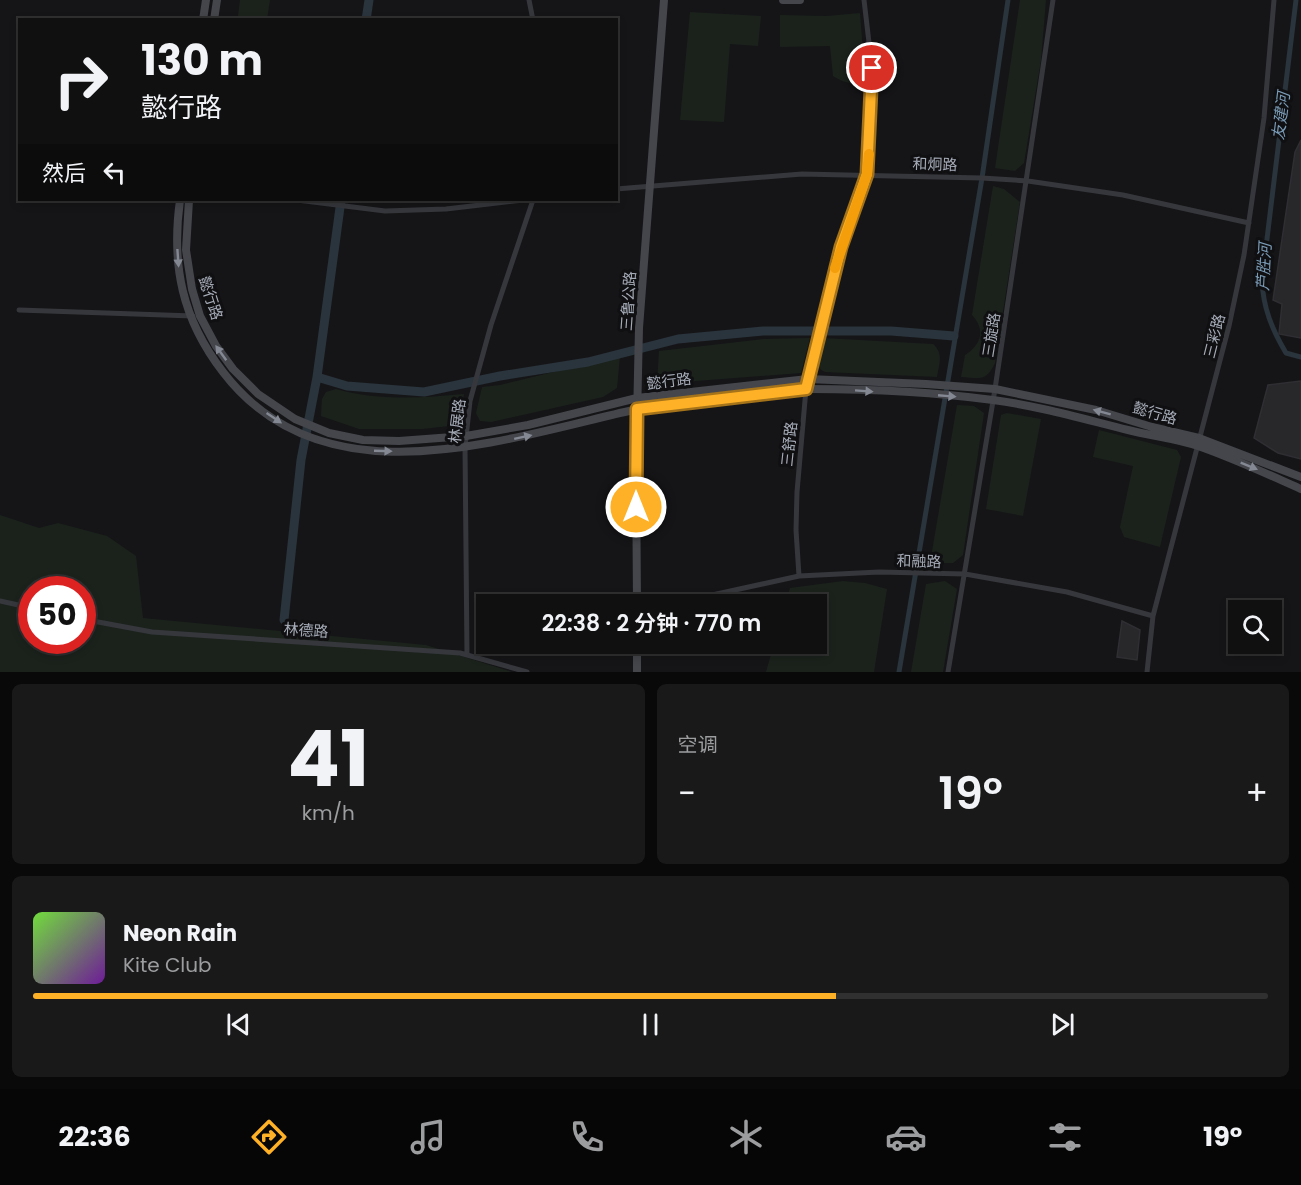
<!DOCTYPE html>
<html lang="zh">
<meta charset="utf-8">
<style>
:root{--surface:#101011;--page:#19191a;--text:#f1f3f6;--muted:#9c9d9f;--line:#303031;--accent:#feb126}
body{margin:0;font-family:Poppins,"Noto Sans SC",sans-serif;background:var(--page);color:var(--text);height:100vh;display:flex;flex-direction:column;font-size:22px;white-space:nowrap}
*{box-sizing:border-box;margin:0}
p{font-size:20px;color:var(--muted)}
.icon{flex:none;width:33px;height:33px;fill:none;stroke:currentColor;stroke-width:2;stroke-linecap:round;stroke-linejoin:round}
.map{position:relative;height:672px;overflow:hidden}
.details{display:flex;flex-direction:column;gap:12px;padding:12px;background:#090909;flex:1}
.details>*{flex:none}
.top-card{position:absolute;left:18px;top:18px;width:600px;height:183px;border-radius:0px;box-shadow:0 3px 9px #0003,0 0 0 2px var(--line);background:#101011;color:var(--text);overflow:hidden}
.tools{position:absolute;left:1228px;top:600px;display:grid;gap:12px}
.tools a{display:grid;place-items:center;width:54px;height:54px;border-radius:0px;background:var(--surface);box-shadow:0 3px 9px #0003,0 0 0 2px var(--line);font-size:30px}
.speed{position:absolute;left:18px;top:576px;display:flex;gap:12px;font-size:30px;font-weight:700;text-align:center}
.speed>*{display:grid;place-content:center;width:78px;height:78px;border-radius:50%;background:var(--surface);box-shadow:0 3px 9px #0003,0 0 0 2px var(--line);line-height:1}
.speed .limit{border:9px solid #d22;background:#fff;color:#111}
.pin{position:absolute;display:grid;place-items:center;width:51px;height:51px;color:#fff;margin:-26px;border:3px solid #fff;border-radius:50%;box-shadow:0 2px 6px #0007}
.me{position:absolute;width:66px;margin:-33px;rotate:0deg;stroke-linejoin:round;filter:drop-shadow(0 0 4px #0008)}
.turn{display:flex;align-items:center;gap:21px;height:126px;padding:0 24px;font-size:27px}
.turn .icon{width:78px;height:78px;stroke-width:2.5}
.turn b{display:block;font-size:42px;line-height:51px}
.then{display:flex;align-items:center;height:57px;padding:0 24px;background:#0003;gap:12px;font-size:22px}
.big{font-size:45px;font-weight:600;line-height:1.1}
.details .widget{flex:1;display:flex;flex-direction:column;justify-content:center;gap:9px;min-width:0;padding:0 21px;border-radius:9px;background:var(--page)}
.details .dial{align-items:center;gap:0}
.dial b{font-size:78px;line-height:1}
.song{display:flex;align-items:center;gap:18px}
.cover{width:72px;height:72px;border-radius:9px;background:linear-gradient(135deg,hsl(100 70% 55%),hsl(280 70% 35%))}
.played{height:6px;border-radius:3px;background:linear-gradient(90deg,var(--accent) 65%,var(--line) 65%)}
.keys{display:flex;justify-content:space-around;direction:ltr}
.heat{display:flex;justify-content:space-between;align-items:center;font-size:33px;direction:ltr}
.details .tiles{flex:1;display:grid;gap:12px;grid-template-columns:1fr 1fr}
.widget:last-child{grid-column:span 2}
.trip{position:absolute;left:476px;top:594px;width:351px;height:60px;border-radius:0px;background:var(--surface);box-shadow:0 3px 9px #0003,0 0 0 2px var(--line);font-weight:600;line-height:60px;text-align:center}
.tab-bar{display:flex;height:96px;justify-content:space-around;align-items:center;background:#060607;color:var(--muted)}
.tab-bar .icon{width:42px;height:42px}
.tab-bar .active{color:var(--accent)}
.tab-bar b{font-size:27px;color:var(--text)}
.map>svg:first-child{display:block}
</style>
<div class="map">
<svg width="1301" height="672" viewBox="0 0 1301 672">
<rect width="100%" height="100%" fill="#151517"/>
<path fill="#1b221c" fill-rule="evenodd" d="M240 0H270L267 19 238 16Z
M1020 0H1046L1041 60 1024 163 1015 171 995 168Z
M690 12 761 16 758 46 730 44 724 122 680 120Z
M860 13 865 78C852 86 845 83 833 76L830 46 780 47V15L827 16Z
M993 186 1004 189 1020 202 995 363C986 382 980 378 961 377L965 355C981 345 986 330 972 315Z
M810 338 801 373 657 384 659 351 764 339Z
M823 338 933 344C944 354 939 364 937 377L825 372 820 369 817 362Z
M620 356 617 388 603 397 491 422 480 421 476 413 482 387 500 385Z
M336 389C378 401 421 398 464 394L459 425 422 429H359L321 416 322 399 326 392Z
M957 405 974 406 984 413 963 555 953 563H930Z
M1007 413 1041 419 1023 516 986 509 1001 415Z
M1099 430 1177 450 1181 457 1160 547 1124 537 1120 527 1133 466 1093 457Z
M0 515 39 528 58 523 107 536 136 556 143 618 426 645 512 672H0ZM32 590H82V640H32Z
M843 581 865 583 887 589 874 672H766L774 644H816V604H785L790 588Z
M945 581 957 589 943 672H911L926 584Z"/>
<g fill="none" stroke-linecap="round" stroke-linejoin="round">
<path stroke="#2a343c" stroke-width="5" d="M1296 0 1262 280C1263 308 1272 329 1286 353L1301 357
M899 672 982 178 1008 0"/>
<path stroke="#2a343c" stroke-width="9" d="M366 20 369 0
M317 377 347 386 424 392 500 376 588 362 678 339 763 331H891L954 336
M284 620 301 460 317 377 341 200"/>
</g>
<path fill="#28282b" stroke="#2f2f33" stroke-width="1.5" d="M1301 140V338L1279 334 1282 304 1273 300 1295 152Z
M1301 381V459L1278 453 1254 438 1268 385Z
M1122 621 1140 630 1137 660 1117 657Z"/>
<g fill="none" stroke-linecap="round" stroke-linejoin="round">
<path stroke="#36373c" stroke-width="5" d="M529 0 533 20
M616 189 802 174 982 178 1028 181 1123 195 1249 223
M297 200 385 211 446 209 523 200
M19 310 193 316
M799 576 796 530 797 492 806 389 841 247 867 174 872 68 864 0
M0 601 32 608
M683 604 694 599 799 576 879 572 965 574 1067 592 1153 616
M82 619 152 632 460 653 527 672
M467 655 465 447 470 401 491 325 533 200
M948 672 995 389 1053 0
M1147 672 1153 616 1229 326 1244 255 1264 118 1274 0"/>
<path stroke="#44464c" stroke-width="8" d="M783 0H800
M203 20 206 0
M214 20 217 0
M180 200C171 265 182 319 223 372 323 503 501 440 633 410 663 403 695 401 725 397 753 394 781 389 810 389 870 389 933 392 993 400 1039 406 1083 419 1128 430 1151 436 1175 438 1198 446 1233 458 1267 474 1301 489
M189 200 186 250 192 289 200 316 216 346 233 369 258 394 295 419 329 433 363 440 399 441 466 436 528 425 637 398 808 379 926 384 995 389 1096 410 1152 427 1199 438 1301 477
M637 604 636 464 639 328 664 0
M637 644V672"/>
</g>
<defs><path id="oneway-solid" d="M-6-.8H1V-3.2L6.5 0L1 3.2V.8H-6Z" transform="scale(1.5)"/></defs>
<g fill="#848892">
<use href="#oneway-solid" transform="translate(178 258) rotate(86)"/>
<use href="#oneway-solid" transform="translate(221 353) rotate(-126)"/>
<use href="#oneway-solid" transform="translate(864 391) rotate(4)"/>
<use href="#oneway-solid" transform="translate(947 396) rotate(5)"/>
<use href="#oneway-solid" transform="translate(1102 412) rotate(-165)"/>
<use href="#oneway-solid" transform="translate(274 418) rotate(34)"/>
<use href="#oneway-solid" transform="translate(523 437) rotate(-12)"/>
<use href="#oneway-solid" transform="translate(383 451) rotate(2)"/>
<use href="#oneway-solid" transform="translate(1249 466) rotate(22)"/>
</g>
<g fill="none" stroke-linecap="round" stroke-linejoin="round">
<defs>
<path id="route" d="M636 507 637 409 806 389 841 247 867 174 872 68"/>
</defs>
<use href="#route" stroke="#a57319" stroke-width="15"/>
<use href="#route" stroke="#feb126" stroke-width="10"/>
<path stroke="#f59e0b" stroke-width="10" d="M835 268 867 174 869 154"/>
</g>
<g text-anchor="middle" dominant-baseline="central" stroke-width="6" stroke-linejoin="round" paint-order="stroke">
<g font-size="15" fill="#a6acb8" stroke="#101012">
<text transform="translate(935 164) rotate(2)">和炯路</text>
<text transform="translate(211 298) rotate(72)">懿行路</text>
<text transform="translate(628 301) rotate(-86)">三鲁公路</text>
<text transform="translate(991 335) rotate(-81)">三旋路</text>
<text transform="translate(1214 336) rotate(-76)">三彩路</text>
<text transform="translate(669 381) rotate(-7)">懿行路</text>
<text transform="translate(1155 413) rotate(16)">懿行路</text>
<text transform="translate(457 421) rotate(-83)">林展路</text>
<text transform="translate(789 444) rotate(-84)">三舒路</text>
<text transform="translate(919 561) rotate(2)">和融路</text>
<text transform="translate(306 630) rotate(4)">林德路</text>
</g>
<g font-size="16" font-style="italic" fill="#7a9bb6" stroke="#101012">
<text transform="translate(1281 116) rotate(-83)">友建河</text>
<text transform="translate(1264 267) rotate(-87)">芦胜河</text>
</g>
</g>
</svg>
<div class="tools">
<a><svg class="icon" aria-label="search" viewBox="0 0 24 24"><circle cx="10" cy="10" r="6"/><path d="M15 15l6 6"/></svg></a>
</div>
<div class="speed"><div class="limit">50</div></div>
<div class="pin" style="left:872px;top:68px;background:#d93025"><svg class="icon" aria-label="arrive" viewBox="0 0 24 24"><path d="M6 21V4h12l-3 4 3 4H6"/></svg></div>
<svg class="me" style="left:636px;top:507px" viewBox="-20 -20 40 40"><circle r="17" fill="#feb126" stroke="#fff" stroke-width="3"/><path d="M0-11L8 9 0 5-8 9z" fill="#fff"/></svg>
<div class="trip">22:38 · 2 分钟 · 770 m</div>
<div class="top-card">
<div class="turn"><svg class="icon" aria-label="right" viewBox="0 0 24 24"><path d="M7 20v-9h11M14 6l5 5-5 5"/></svg><div><b>130 m</b>懿行路</div></div>
<div class="then">然后<svg class="icon" aria-label="left" viewBox="0 0 24 24"><path d="M17 20v-9H6M10 6l-5 5 5 5"/></svg></div>
</div>
</div>
<section class="details">
<div class="tiles">
<div class="widget dial"><b>41</b><p>km/h</p></div>
<div class="widget"><p>空调</p>
<div class="heat"><a>−</a><b class="big">19°</b><a>+</a></div>
</div>
<div class="widget">
<div class="song"><i class="cover"></i><div><b>Neon Rain</b><p>Kite Club</p></div></div>
<div class="played"></div>
<div class="keys"><svg class="icon" aria-label="previous" viewBox="0 0 24 24"><path d="M18 5L8 12l10 7zM5 5v14"/></svg><svg class="icon" aria-label="pause" viewBox="0 0 24 24"><path d="M8 5v14M16 5v14"/></svg><svg class="icon" aria-label="next" viewBox="0 0 24 24"><path d="M6 5l10 7-10 7zM19 5v14"/></svg></div>
</div>
</div>
</section>
<nav class="tab-bar">
<b>22:36</b>
<svg class="icon active" aria-label="directions" viewBox="0 0 24 24"><path d="M12 3l9 9-9 9-9-9zM9 14v-3h6M13 9l2 2-2 2"/></svg>
<svg class="icon" aria-label="music" viewBox="0 0 24 24"><path d="M9 18V5l10-2v13"/><circle cx="6" cy="18" r="3"/><circle cx="16" cy="16" r="3"/></svg>
<svg class="icon" aria-label="phone" viewBox="0 0 24 24"><path d="M5 4h4l2 5-3 2q2 4 5 5l2-3 5 2v4C11 20 4 13 5 4z"/></svg>
<svg class="icon" aria-label="climate" viewBox="0 0 24 24"><path d="M12 3v18M4 7l16 10M4 17L20 7"/></svg>
<svg class="icon" aria-label="car" viewBox="0 0 24 24"><path d="M5 17H2v-5l4-1 3-4h7l3 4 3 1v5h-3M9 17h6M6 11h13"/><circle cx="7" cy="17" r="2"/><circle cx="17" cy="17" r="2"/></svg>
<svg class="icon" aria-label="filters" viewBox="0 0 24 24"><path d="M4 7h16M4 17h16"/><circle cx="9" cy="7" r="2"/><circle cx="15" cy="17" r="2"/></svg>
<b>19°</b>
</nav>
